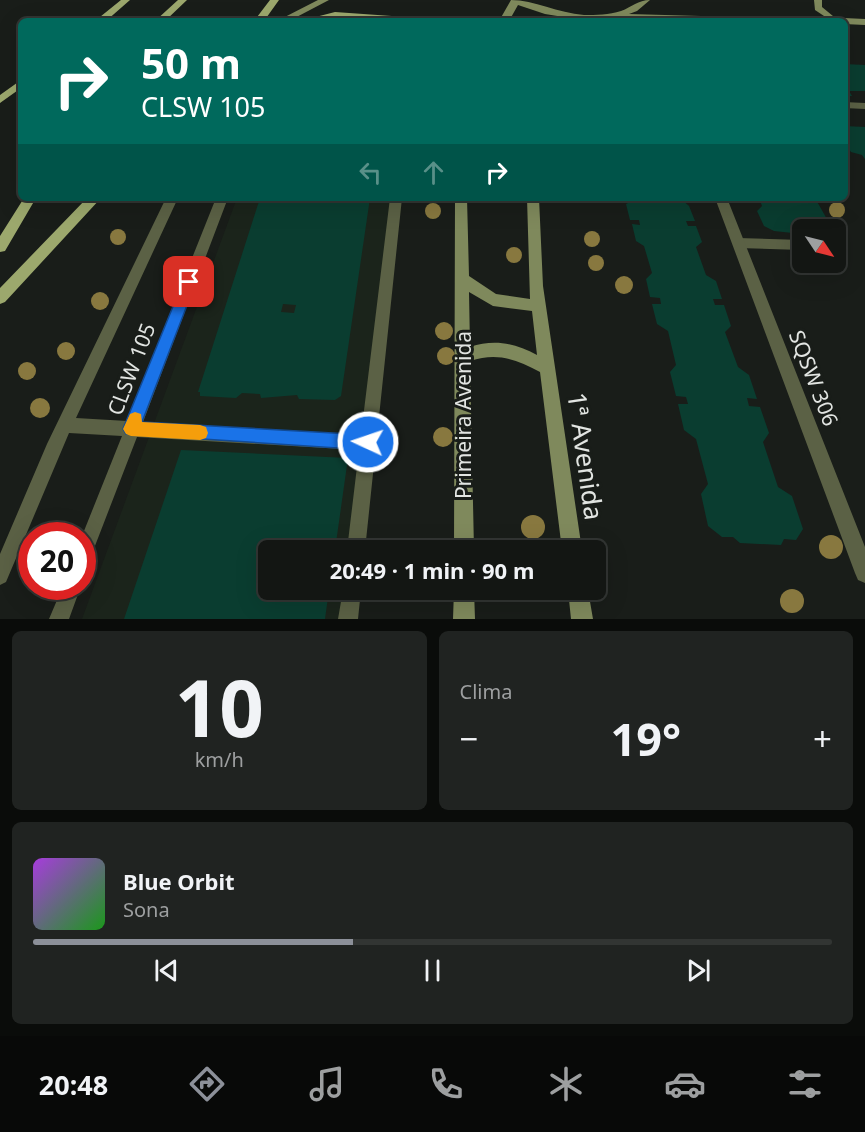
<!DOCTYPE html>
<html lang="pt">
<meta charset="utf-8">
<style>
:root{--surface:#131613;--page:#202321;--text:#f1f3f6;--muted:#9d9fa0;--line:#323533;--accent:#8c9099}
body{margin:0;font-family:"Noto Sans",sans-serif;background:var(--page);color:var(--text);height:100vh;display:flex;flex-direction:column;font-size:22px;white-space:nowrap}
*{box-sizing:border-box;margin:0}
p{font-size:20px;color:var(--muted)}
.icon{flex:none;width:33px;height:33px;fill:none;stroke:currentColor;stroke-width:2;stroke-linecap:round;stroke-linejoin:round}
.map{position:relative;height:619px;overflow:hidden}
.sheet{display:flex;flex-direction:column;gap:12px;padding:12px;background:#0a0c0a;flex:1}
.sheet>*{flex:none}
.hud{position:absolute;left:18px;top:18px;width:830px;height:183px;border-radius:9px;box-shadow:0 6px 24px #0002,0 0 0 2px var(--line);background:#00695c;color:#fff;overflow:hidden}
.needle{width:39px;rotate:125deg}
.tools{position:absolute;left:792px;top:219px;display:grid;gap:12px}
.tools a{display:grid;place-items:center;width:54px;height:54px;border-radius:9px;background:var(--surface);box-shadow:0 6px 24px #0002,0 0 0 2px var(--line);font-size:30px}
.speed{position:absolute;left:18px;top:522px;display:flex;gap:12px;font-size:30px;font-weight:700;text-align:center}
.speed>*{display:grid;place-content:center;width:78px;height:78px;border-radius:50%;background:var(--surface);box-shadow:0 6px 24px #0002,0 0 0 2px var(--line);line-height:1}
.speed .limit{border:9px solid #d22;background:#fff;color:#111}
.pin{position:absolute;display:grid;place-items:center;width:51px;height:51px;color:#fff;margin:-26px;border-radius:12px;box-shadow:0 3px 9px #0006}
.me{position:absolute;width:66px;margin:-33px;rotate:273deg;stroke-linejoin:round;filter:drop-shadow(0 0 4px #0008)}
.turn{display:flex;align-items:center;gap:21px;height:126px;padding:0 24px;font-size:27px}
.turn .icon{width:78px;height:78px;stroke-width:2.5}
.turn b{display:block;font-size:42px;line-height:51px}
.lanes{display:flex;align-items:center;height:57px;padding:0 24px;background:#0003;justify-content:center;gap:30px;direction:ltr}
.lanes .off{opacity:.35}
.big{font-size:45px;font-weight:700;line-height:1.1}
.sheet .widget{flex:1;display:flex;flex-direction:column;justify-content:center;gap:9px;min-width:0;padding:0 21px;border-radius:9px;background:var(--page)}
.sheet .dial{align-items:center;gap:0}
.dial b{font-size:78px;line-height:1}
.song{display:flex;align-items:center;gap:18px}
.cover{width:72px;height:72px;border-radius:9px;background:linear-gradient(135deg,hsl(280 70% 55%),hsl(120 70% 35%))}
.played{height:6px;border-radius:3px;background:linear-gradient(90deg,var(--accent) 40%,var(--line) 40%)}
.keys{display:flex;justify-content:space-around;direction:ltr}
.heat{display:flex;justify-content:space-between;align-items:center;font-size:33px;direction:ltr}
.sheet .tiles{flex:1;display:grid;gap:12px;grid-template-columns:1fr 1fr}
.widget:last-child{grid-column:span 2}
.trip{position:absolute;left:258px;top:540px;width:348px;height:60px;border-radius:9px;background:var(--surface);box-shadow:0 6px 24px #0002,0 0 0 2px var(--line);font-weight:700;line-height:60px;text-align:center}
.tabs{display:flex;height:96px;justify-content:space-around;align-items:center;background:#080908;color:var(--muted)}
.tabs .icon{width:42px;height:42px}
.tabs .on{color:var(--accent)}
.tabs b{font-size:27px;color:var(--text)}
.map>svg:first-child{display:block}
</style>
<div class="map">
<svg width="865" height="619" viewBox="0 0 865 619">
<rect width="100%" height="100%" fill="#191d19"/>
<path fill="#1b241b" d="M237 198H399L358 550H268V590H353L350 619H82Z"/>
<path fill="#0a3d30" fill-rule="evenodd" d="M844 64 865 65V91H849L852 96H844Z
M844 126 865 127V159L862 155 851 152 844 142Z
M260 198H309L308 201 320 202V198H370L341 396 335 400 299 399 297 395 261 398 260 394 242 393 236 398 200 396V392H198ZM283 304 296 305 294 313 281 312Z
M632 198H680L689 206 695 221H686L688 226H696L702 242 696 247 706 275 716 281 722 299H713L715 305H724L731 326 725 332 738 367 749 375 757 399 747 398 749 406 760 407 769 433 763 442 778 487 792 496 803 529 796 540 784 539 781 545 740 543 733 537H722L708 526 701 494 708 484 696 439 684 430 678 404H688L686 397 676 396 670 372 676 365 668 331 657 324 652 304H661L660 298 650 297 646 279 652 273 644 246 636 241 632 224 640 225 639 220H630L626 204 632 201Z
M759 198H815L832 228 802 230V234L774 231 764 226 757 211 762 206Z
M181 450 348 458 335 550H268V590H329L325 619H124Z"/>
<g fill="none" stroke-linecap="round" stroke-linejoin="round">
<path fill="#5b6145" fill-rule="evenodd" d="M166 198H178L76 418 127 421 216 198H228L143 422 361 435 390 198H402L365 550H347L359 450 137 437 88 564 82 567V536L122 436 69 433 6 582 0 585V554L47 444Z
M738 238 802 240V250L738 248 732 243Z
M63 586H81L69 619H49Z
M343 590H361L358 619H338Z"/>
<path fill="#5b6145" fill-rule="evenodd" d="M844 102 865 103V109L844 108Z
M715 198H727L865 547V583L858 580 855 573Z"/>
<path fill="#7f895c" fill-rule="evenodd" d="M318 0H329L289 21H277Z
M511 0C534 0 558 13 584 15 596 15 609 15 621 11 632 7 638 0 650 0L637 11 629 14 775 18 780 21 582 20 545 14 518 5 509 21H499Z
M814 0H822V7L839 21H794L799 18H827L815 10Z
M844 18 865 19V25L844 24V21H839Z
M455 198H467L469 276 496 294 530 299 527 198H539L543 286 582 550H562L540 372C516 359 497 352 470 361L474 550H454ZM469 292 493 306 532 311 537 355C515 343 494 339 470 347Z
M454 590H474L475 619H453Z
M568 590H588L593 619H571Z"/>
<path fill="#9ca86d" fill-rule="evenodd" d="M121 0H130L106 21H95Z
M178 0H187L165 21H155Z
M270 0H279L264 21H254Z
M335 12 420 18 425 21 335 18 300 21Z
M21 80V88L0 103V95Z
M24 198H36L5 251 0 252V236Z
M87 198H101L5 302 0 304V288Z"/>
</g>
<g fill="#88783f">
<circle cx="837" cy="210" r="8"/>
<circle cx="433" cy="211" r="8"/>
<circle cx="118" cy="237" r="8"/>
<circle cx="592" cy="239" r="8"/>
<circle cx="514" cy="255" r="8"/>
<circle cx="596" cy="263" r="8"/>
<circle cx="624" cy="285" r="9"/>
<circle cx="100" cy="301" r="9"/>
<circle cx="444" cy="331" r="9"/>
<circle cx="66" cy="351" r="9"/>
<circle cx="446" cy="356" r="9"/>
<circle cx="27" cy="371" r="9"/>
<circle cx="40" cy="408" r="10"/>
<circle cx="443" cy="437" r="10"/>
<circle cx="533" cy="527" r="12"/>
<circle cx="831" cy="547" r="12"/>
<circle cx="792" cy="601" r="12"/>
</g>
<path fill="#1a73e8" stroke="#114b97" stroke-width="1.5" d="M189 277 196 282 142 422 368 435 374 437 376 442 374 448 368 450 126 434 123 429 183 282Z"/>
<path fill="#f59e0b" d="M135 412 141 414 142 422 200 425 206 427 208 433 206 438 200 440 131 436 126 434 123 429 130 414Z"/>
<g text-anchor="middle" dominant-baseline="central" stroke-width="6" stroke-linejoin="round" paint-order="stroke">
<g font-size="21" fill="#e2e5e2" stroke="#191d19">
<text transform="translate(131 369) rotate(-69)">CLSW 105</text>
<text transform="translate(814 378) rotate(69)">SQSW 306</text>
<text transform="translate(463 415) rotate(-90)">Primeira Avenida</text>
</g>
<g font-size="26" fill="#e2e5e2" stroke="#191d19">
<text transform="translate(586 456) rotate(82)">1ª Avenida</text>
</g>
</g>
</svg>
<div class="tools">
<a><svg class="needle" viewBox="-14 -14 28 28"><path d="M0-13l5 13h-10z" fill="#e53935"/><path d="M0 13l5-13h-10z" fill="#9d9fa0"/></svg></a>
</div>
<div class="speed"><div class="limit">20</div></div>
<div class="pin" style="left:189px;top:282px;background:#d93025"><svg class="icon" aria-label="arrive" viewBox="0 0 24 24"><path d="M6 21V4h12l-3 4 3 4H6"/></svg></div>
<svg class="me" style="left:368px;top:442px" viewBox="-20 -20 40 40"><circle r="17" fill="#1a73e8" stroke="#fff" stroke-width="3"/><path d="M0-11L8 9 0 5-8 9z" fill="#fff"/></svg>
<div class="trip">20:49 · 1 min · 90 m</div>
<div class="hud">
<div class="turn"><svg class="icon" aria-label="right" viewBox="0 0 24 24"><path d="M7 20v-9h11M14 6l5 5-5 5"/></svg><div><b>50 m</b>CLSW 105</div></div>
<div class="lanes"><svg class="icon off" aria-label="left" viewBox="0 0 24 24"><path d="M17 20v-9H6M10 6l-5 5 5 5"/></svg><svg class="icon off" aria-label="ahead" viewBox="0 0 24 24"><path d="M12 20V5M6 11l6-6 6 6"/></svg><svg class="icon" aria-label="right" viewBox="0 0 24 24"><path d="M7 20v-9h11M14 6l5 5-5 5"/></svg></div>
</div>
</div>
<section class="sheet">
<div class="tiles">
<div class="widget dial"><b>10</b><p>km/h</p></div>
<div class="widget"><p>Clima</p>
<div class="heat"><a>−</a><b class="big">19°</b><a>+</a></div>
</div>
<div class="widget">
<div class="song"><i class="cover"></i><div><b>Blue Orbit</b><p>Sona</p></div></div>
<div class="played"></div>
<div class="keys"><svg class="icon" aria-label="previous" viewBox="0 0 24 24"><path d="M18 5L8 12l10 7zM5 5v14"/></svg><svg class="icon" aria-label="pause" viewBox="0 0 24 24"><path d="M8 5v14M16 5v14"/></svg><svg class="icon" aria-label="next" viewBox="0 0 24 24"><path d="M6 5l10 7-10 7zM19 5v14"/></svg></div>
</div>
</div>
</section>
<nav class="tabs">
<b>20:48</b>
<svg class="icon on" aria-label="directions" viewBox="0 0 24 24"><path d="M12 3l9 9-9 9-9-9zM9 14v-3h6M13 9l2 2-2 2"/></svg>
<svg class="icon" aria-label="music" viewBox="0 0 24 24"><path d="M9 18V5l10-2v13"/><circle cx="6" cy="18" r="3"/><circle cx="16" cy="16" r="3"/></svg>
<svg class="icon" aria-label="phone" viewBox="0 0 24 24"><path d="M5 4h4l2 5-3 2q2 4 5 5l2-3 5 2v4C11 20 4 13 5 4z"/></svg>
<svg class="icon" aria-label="climate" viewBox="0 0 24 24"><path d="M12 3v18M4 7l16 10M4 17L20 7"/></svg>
<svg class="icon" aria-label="car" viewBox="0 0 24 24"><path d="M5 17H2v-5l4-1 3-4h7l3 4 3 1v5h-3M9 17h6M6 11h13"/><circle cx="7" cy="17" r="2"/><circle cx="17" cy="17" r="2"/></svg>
<svg class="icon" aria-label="filters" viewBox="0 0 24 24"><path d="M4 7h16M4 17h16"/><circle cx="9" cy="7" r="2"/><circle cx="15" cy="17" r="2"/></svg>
</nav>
